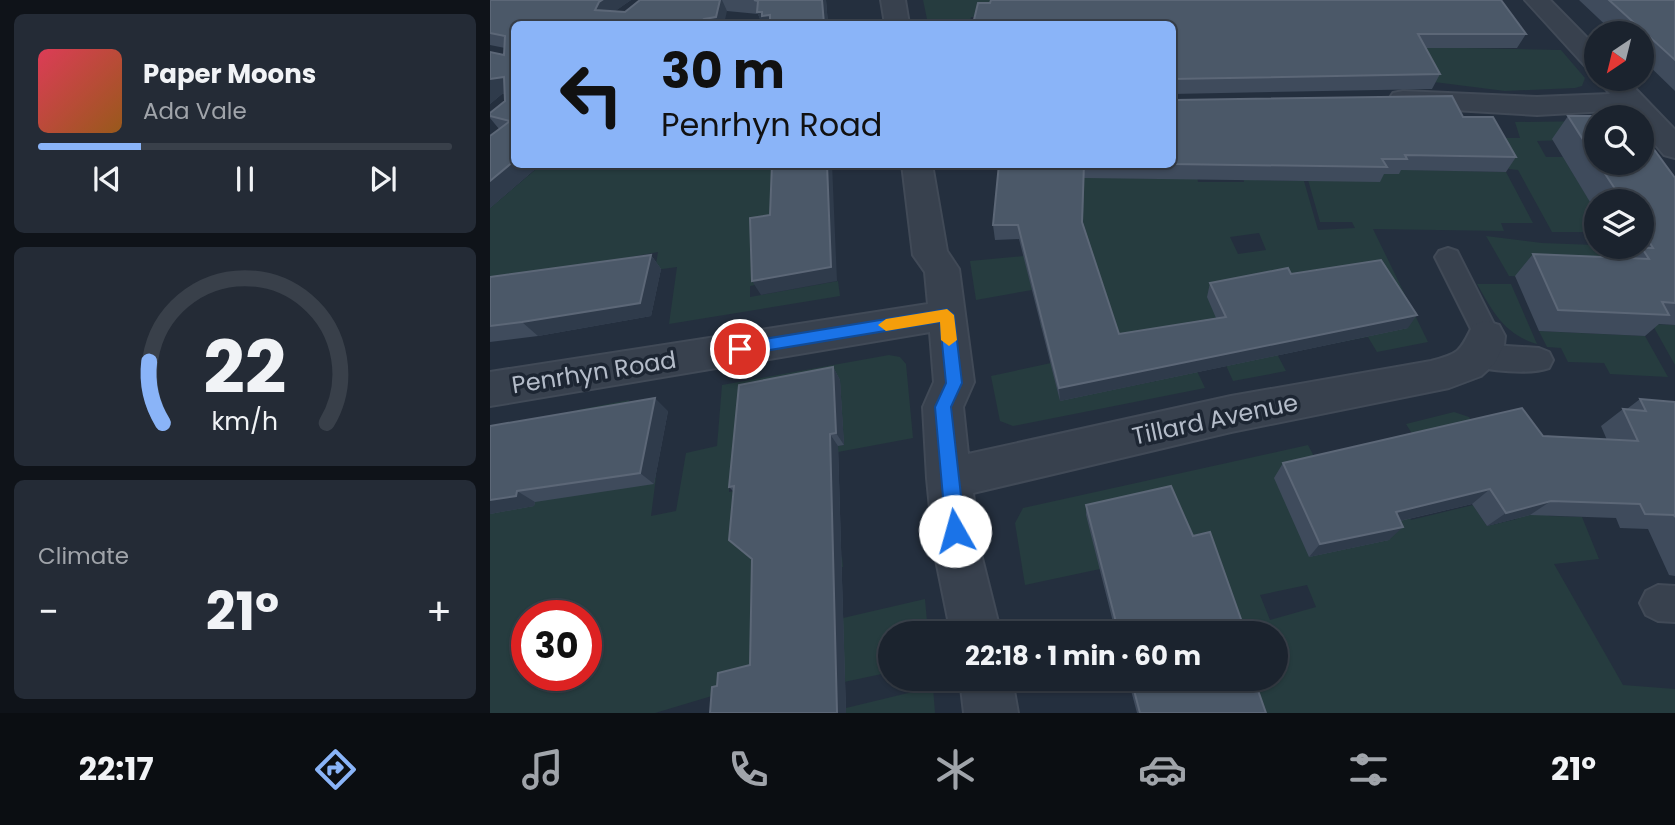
<!DOCTYPE html>
<meta charset="utf-8">
<style>
:root{--surface:#1b232e;--page:#242b36;--text:#f1f3f6;--muted:#a0a4aa;--line:#39404a;--accent:#8ab4f8}
body{margin:0;font-family:Poppins,sans-serif;background:var(--page);color:var(--text);height:100vh;display:flex;flex-direction:column;font-size:26px;white-space:nowrap}
*{box-sizing:border-box;margin:0}
p{font-size:23px;color:var(--muted)}
.icon{flex:none;width:38px;height:38px;fill:none;stroke:currentColor;stroke-width:2;stroke-linecap:round;stroke-linejoin:round}
.map{position:relative;flex:1;overflow:hidden}
.side{display:flex;flex-direction:column;gap:14px;padding:14px;background:#0f1319;width:490px}
.side>*{flex:none}
.hud{position:absolute;left:21px;top:21px;width:665px;height:147px;border-radius:10px;box-shadow:0 2px 5px #0004,0 0 0 2px var(--line);background:#8ab4f8;color:#111;overflow:hidden}
.needle{width:46px;rotate:215deg}
.tools{position:absolute;left:1094px;top:21px;display:grid;gap:14px}
.tools a{display:grid;place-items:center;width:70px;height:70px;border-radius:50%;background:var(--surface);box-shadow:0 2px 5px #0004,0 0 0 2px var(--line);font-size:35px}
.speed{position:absolute;left:21px;top:600px;display:flex;gap:14px;font-size:35px;font-weight:700;text-align:center}
.speed>*{display:grid;place-content:center;width:91px;height:91px;border-radius:50%;background:var(--surface);box-shadow:0 2px 5px #0004,0 0 0 2px var(--line);line-height:1}
.speed .limit{border:10px solid #d22;background:#fff;color:#111}
.pin{position:absolute;display:grid;place-items:center;width:60px;height:60px;color:#fff;margin:-30px;border:4px solid #fff;border-radius:50%;box-shadow:0 2px 7px #0007}
.me{position:absolute;width:77px;margin:-38px;rotate:353deg;stroke-linejoin:round;filter:drop-shadow(0 0 5px #0008)}
.turn{display:flex;align-items:center;gap:24px;height:147px;padding:0 35px;font-size:32px}
.turn .icon{width:91px;height:91px;stroke-width:2.5}
.turn b{display:block;font-size:49px;line-height:60px}
.big{font-size:52px;font-weight:700;line-height:1.1}
.side .card{flex:1;display:flex;flex-direction:column;justify-content:center;gap:10px;min-width:0;padding:0 24px;border-radius:10px;background:var(--page)}
.side .dial{align-items:center;gap:0}
.dial svg{height:182px;overflow:visible;fill:none;stroke:var(--line);stroke-width:7;stroke-linecap:round;text-anchor:middle}
.dial text{fill:var(--text);stroke:none}
.song{display:flex;align-items:center;gap:21px}
.cover{width:84px;height:84px;border-radius:10px;background:linear-gradient(135deg,hsl(350 70% 55%),hsl(30 70% 35%))}
.played{height:7px;border-radius:4px;background:linear-gradient(90deg,var(--accent) 25%,var(--line) 25%)}
.keys{display:flex;justify-content:space-around;direction:ltr}
.heat{display:flex;justify-content:space-between;align-items:center;font-size:38px;direction:ltr}
.trip{position:absolute;left:388px;top:621px;width:410px;height:70px;border-radius:35px;background:var(--surface);box-shadow:0 2px 5px #0004,0 0 0 2px var(--line);font-weight:700;line-height:70px;text-align:center}
.tab-bar{display:flex;height:112px;justify-content:space-around;align-items:center;background:#0b0e12;color:var(--muted)}
.tab-bar .icon{width:49px;height:49px}
.tab-bar .on{color:var(--accent)}
.tab-bar b{font-size:32px;color:var(--text)}
main{display:flex;flex:1;min-height:0}
.map>svg:first-child{display:block}
</style>
<main>
<section class="side">
<div class="card">
<div class="song"><i class="cover"></i><div><b>Paper Moons</b><p>Ada Vale</p></div></div>
<div class="played"></div>
<div class="keys"><svg class="icon" aria-label="previous" viewBox="0 0 24 24"><path d="M18 5L8 12l10 7zM5 5v14"/></svg><svg class="icon" aria-label="pause" viewBox="0 0 24 24"><path d="M8 5v14M16 5v14"/></svg><svg class="icon" aria-label="next" viewBox="0 0 24 24"><path d="M6 5l10 7-10 7zM19 5v14"/></svg></div>
</div>
<div class="card dial"><svg viewBox="0 0 100 80">
<path d="M14 69A42 42 0 1 1 86 69"/>
<path d="M14 69A42 42 0 0 1 8 42" stroke="#8ab4f8"/>
<text x="50" y="56" font-size="32" font-weight="700">22</text>
<text x="50" y="72" font-size="11">km/h</text>
</svg></div>
<div class="card"><p>Climate</p>
<div class="heat"><a>−</a><b class="big">21°</b><a>+</a></div>
</div>
</section>
<div class="map">
<svg width="1185" height="713" viewBox="0 0 1185 713">
<rect width="100%" height="100%" fill="#242f3e"/>
<path fill="#263c3f" fill-rule="evenodd" d="M433 0H978L977 48 1071 50 1095 78 1092 86 1085 88 1015 91 944 82 682 24H525V17H481L480 24H438Z
M796 118 828 230 865 228 862 222H830L816 173 918 152 925 170 1016 172 1043 223H1011L1014 231 883 229 938 342 887 352 878 337 787 354 796 371 743 381 721 332 707 371 715 388 523 426 510 421 501 376 561 363 570 400 666 381 654 345 629 350 617 316 551 328 550 324 615 311 574 165 639 178 699 179 702 142 708 182H754L746 145 756 141 765 180 808 181ZM769 233 776 250 748 254 740 237Z
M1106 121V139L1047 141 1056 157H1073L1106 211V232H1062L1028 170 1019 169 1001 138H1030L1025 122Z
M51 165H342L286 281 260 286V297L348 281 350 296 179 324 187 267 165 270 168 252 141 257 137 274 0 287V208Z
M996 236 1052 243 1106 245V247L1185 245 1125 280 1019 276Z
M534 256 542 290 486 300 480 261Z
M987 284H1021L1047 344C1014 334 1003 312 987 284Z
M1162 324 1185 325V365Z
M1049 331 1155 336 1178 377 1120 374 1114 363 1078 362 1071 348 1057 347Z
M399 355 410 357 416 364 423 438 348 452 256 553 275 573 352 557 353 567 273 584 272 671 225 695 165 713H0V514L49 487 84 426 87 410 139 400 120 484 166 477 161 516 186 511 196 453 227 446 232 385ZM350 381 354 445 254 463ZM270 468 269 486 239 492 240 475ZM37 616H96V676H37Z
M964 412 979 417 989 431 928 443 916 424Z
M818 445 829 466 885 454 921 520 983 505 997 526 1027 519 995 466 1059 516 1092 517 1109 559 1064 564 1133 685 1185 689V713H767L756 679H786V634L739 633 610 569 535 585 525 523 533 508ZM817 585 826 607 780 620 770 595Z
M435 599 438 633 401 634V672L354 682 353 618Z
M443 687 445 713H356V708Z"/>
<g fill="none" stroke-linecap="round" stroke-linejoin="round">
<defs>
<path id="lane" d="M958 248 967 251 1010 336 1006 344 1001 345 1049 348 1059 352 1063 360 1059 368C1040 375 997 371 978 364L974 356 978 348 989 345 945 257 949 251Z
M1168 585 1185 586V622L1168 621 1156 615 1150 603 1156 591Z"/>
<path id="street" d="M391 0H415L419 24H395Z
M1035 0H1060L1106 47V70L1097 68Z
M1114 79H1136L1185 130V158L1174 155 1152 129V117H1141L1134 110 1047 115 913 107 903 105 899 99 903 93 913 91 1047 97 1120 94 1111 83Z
M412 164H442L457 251 469 269 484 382 473 407 478 454 741 396 941 361C971 353 970 351 983 325L996 321 1009 325 1015 336 1014 345 1004 364 991 376 959 388 741 432 483 493 490 550 511 634H461L444 550 437 478 433 407 444 382 440 332 0 406V372L438 304 435 272 423 255Z
M470 679H522L528 713H474Z"/>
</defs>
<use href="#lane" stroke="#414a57" stroke-width="4"/>
<use href="#street" stroke="#414a57" stroke-width="4"/>
<use href="#lane" fill="#38414e" fill-rule="evenodd"/>
<use href="#street" fill="#38414e" fill-rule="evenodd"/>
</g>
<path fill="#3f4b5c" d="M0 0H141L125 11 135 12 150 0H336L338 24H272L268 14 237 11 24 24V164H51L0 208V136L9 129 0 118V113L15 101 14 94H12L0 104V52L14 55 15 48 0 45Z
M1089 0H1185V91L1152 59V33H1124Z
M500 3 1036 34 1027 48H936L950 74 942 89 682 94V24Z
M684 100 973 117 1026 157 1016 172 911 170 909 174H894L890 182 594 178 593 223 629 334 726 318 717 297 720 283 801 274 918 328 570 401 529 239 505 240 503 225 509 164H682Z
M1078 116 1106 117V163H1152L1185 178V325L1169 324 1155 336 1049 331 1025 276 1043 254 1134 258 1127 247H1152V201H1106V212L1062 139Z
M161 255 171 269 161 316 48 336 0 342V277Z
M343 367 350 380 354 445 348 446 356 713 227 686 260 665 262 559 243 491 239 487Z
M1150 399 1185 402V576L1179 575 1158 529 1130 528 1126 518 1040 515 997 526 982 504 910 521 899 540 819 557 784 478 793 463 1053 436 1117 440 1111 426 1133 409H1137Z
M178 411 164 484 45 502 44 506 0 514V426Z
M596 505 703 536 752 622 747 628 749 634H626L596 515Z
M638 679H764L776 713H647Z"/>
<path fill="#2f3b4b" d="M112 0H141L117 17 105 10 109 2Z
M230 0H232L237 11 234 24H207Z
M332 0H336L338 24H334Z
M267 12H272L280 15 284 24H272Z
M14 77 24 92 12 94 0 104V79Z
M24 161V164H51L0 208V181Z
M337 164H342L347 281 271 295 262 281Z
M161 255 171 269 161 316 48 336 32 322Z
M927 315 918 328 570 401 569 388Z
M343 367 350 380 354 445 346 433Z
M165 398 178 411 164 484 150 473Z
M340 434 348 446 356 713H347Z
M1000 489 982 504 892 525 906 512Z
M27 491 45 502 44 506 0 514V500Z
M1061 501 1040 515 997 526 1016 513Z
M913 527 899 540 819 557 830 544Z"/>
<path fill="#4b5868" stroke="#5c6777" stroke-width="2" d="M0 0H112L109 2 105 10 135 12 150 0H230L226 17 214 19 207 24H24V161L0 181V136L20 121 0 116V113L15 101 14 77 0 79V52L14 55 15 36 0 33Z
M264 0H332L334 24H280V15L272 16V12H267L268 1Z
M501 0H1011L1036 34H928L950 74 682 79V24H483L488 3H500Z
M1119 0H1185V60Z
M962 96 973 117H1003L1026 157 915 155 917 159H892L897 167 682 164V98L684 100Z
M1078 116H1139V117H1106V160Z
M1152 133 1185 178V303L1172 302 1179 315 1068 310 1043 254 1159 259 1152 248H1163L1152 230V201H1133L1108 163H1152Z
M282 164H337L341 267 262 281 260 218 280 215Z
M509 164H594L592 222 629 334 736 317 720 283 798 268 801 274 891 260 927 315 569 388 528 225H503Z
M161 255 150 303 32 322 0 326V277Z
M343 367 346 433 340 434 347 713H220L222 687 227 686 228 673 260 665 262 559 239 540 244 486 239 487 249 385Z
M165 398 150 473 27 491 26 496 0 500V426Z
M1150 399 1185 402V517L1184 515 1155 514 1150 504 1061 501 1016 513 1000 489 906 512 913 527 830 544 793 463 1032 408 1053 436 1148 441 1133 409 1156 411Z
M681 486 703 536 720 532 752 622 745 623 749 634H629L596 505Z
M641 679H764L776 713H650Z"/>
<path fill="#1a73e8" stroke="#114b97" stroke-width="2" d="M457 309 464 315 472 383 461 407 475 531 472 538 465 540 458 538 456 531 445 407 456 383 450 322 250 355 242 349 250 343Z"/>
<path fill="#f59e0b" d="M457 309 464 315 467 340 459 346 451 340 450 322 396 331 388 325 396 319Z"/>
<g text-anchor="middle" dominant-baseline="central" stroke-width="7" stroke-linejoin="round" paint-order="stroke">
<g font-size="24" fill="#b4bcc9" stroke="#1d2633">
<text transform="translate(104 372) rotate(-9)">Penrhyn Road</text>
<text transform="translate(725 419) rotate(-12)">Tillard Avenue</text>
</g>
</g>
</svg>
<div class="tools">
<a><svg class="needle" viewBox="-14 -14 28 28"><path d="M0-13l5 13h-10z" fill="#e53935"/><path d="M0 13l5-13h-10z" fill="#a0a4aa"/></svg></a>
<a><svg class="icon" aria-label="search" viewBox="0 0 24 24"><circle cx="10" cy="10" r="6"/><path d="M15 15l6 6"/></svg></a>
<a><svg class="icon" aria-label="layers" viewBox="0 0 24 24"><path d="M12 4l9 5-9 5-9-5zM3 14l9 5 9-5"/></svg></a>
</div>
<div class="speed"><div class="limit">30</div></div>
<div class="pin" style="left:250px;top:349px;background:#d93025"><svg class="icon" aria-label="arrive" viewBox="0 0 24 24"><path d="M6 21V4h12l-3 4 3 4H6"/></svg></div>
<svg class="me" style="left:465px;top:531px" viewBox="-20 -20 40 40"><circle r="19" fill="#fff"/><path d="M0-13L10 11 0 6-10 11z" fill="#1a73e8"/></svg>
<div class="trip">22:18 · 1 min · 60 m</div>
<div class="hud">
<div class="turn"><svg class="icon" aria-label="left" viewBox="0 0 24 24"><path d="M17 20v-9H6M10 6l-5 5 5 5"/></svg><div><b>30 m</b>Penrhyn Road</div></div>
</div>
</div>
</main>
<nav class="tab-bar">
<b>22:17</b>
<svg class="icon on" aria-label="directions" viewBox="0 0 24 24"><path d="M12 3l9 9-9 9-9-9zM9 14v-3h6M13 9l2 2-2 2"/></svg>
<svg class="icon" aria-label="music" viewBox="0 0 24 24"><path d="M9 18V5l10-2v13"/><circle cx="6" cy="18" r="3"/><circle cx="16" cy="16" r="3"/></svg>
<svg class="icon" aria-label="phone" viewBox="0 0 24 24"><path d="M5 4h4l2 5-3 2q2 4 5 5l2-3 5 2v4C11 20 4 13 5 4z"/></svg>
<svg class="icon" aria-label="climate" viewBox="0 0 24 24"><path d="M12 3v18M4 7l16 10M4 17L20 7"/></svg>
<svg class="icon" aria-label="car" viewBox="0 0 24 24"><path d="M5 17H2v-5l4-1 3-4h7l3 4 3 1v5h-3M9 17h6M6 11h13"/><circle cx="7" cy="17" r="2"/><circle cx="17" cy="17" r="2"/></svg>
<svg class="icon" aria-label="filters" viewBox="0 0 24 24"><path d="M4 7h16M4 17h16"/><circle cx="9" cy="7" r="2"/><circle cx="15" cy="17" r="2"/></svg>
<b>21°</b>
</nav>
